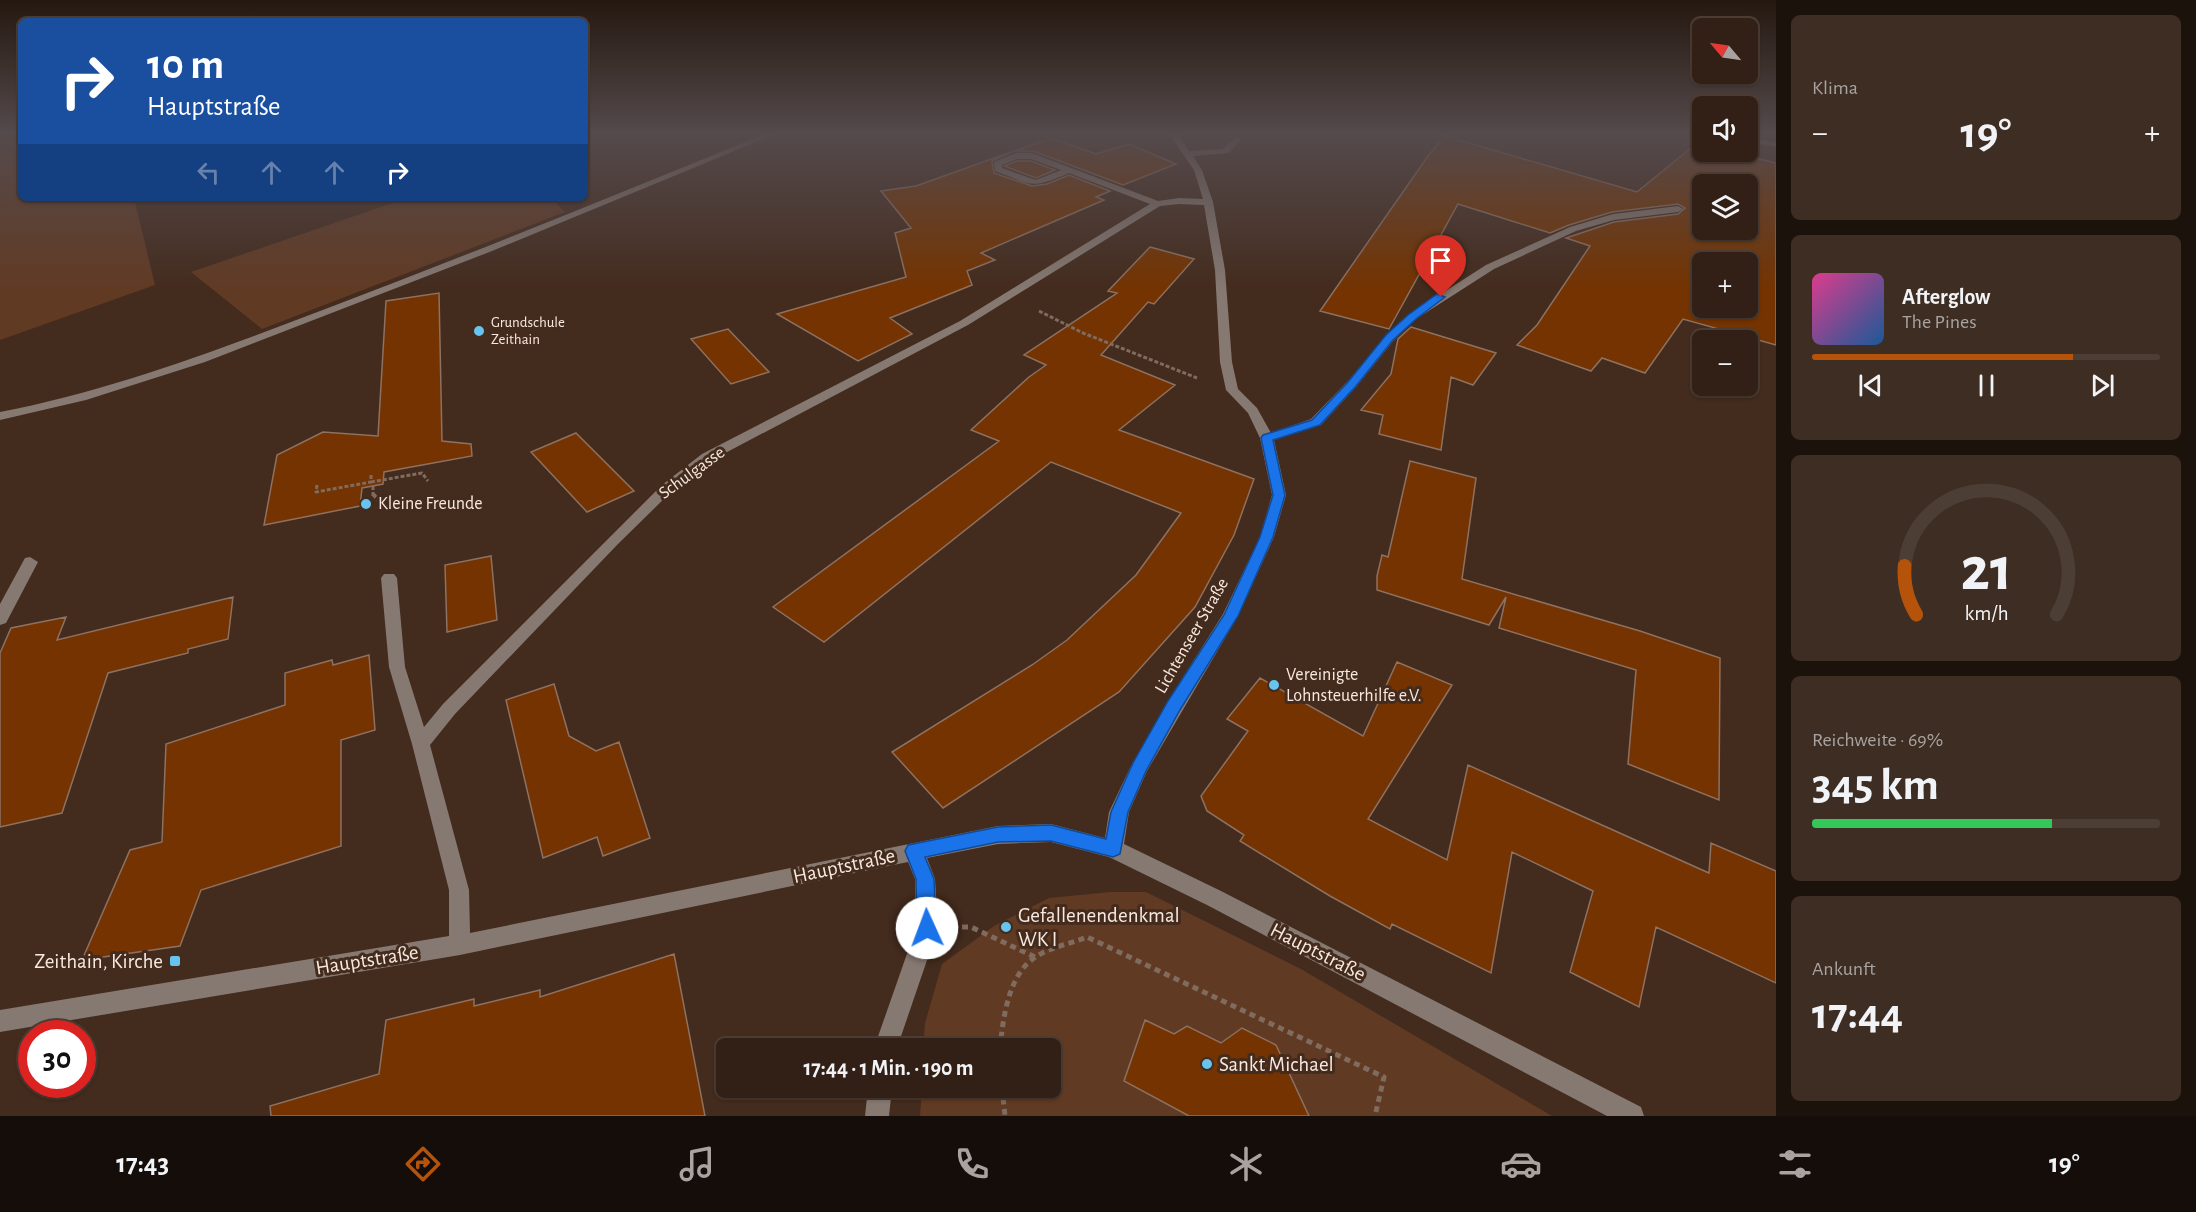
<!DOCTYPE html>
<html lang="de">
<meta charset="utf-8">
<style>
:root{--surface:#322016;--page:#3d2d23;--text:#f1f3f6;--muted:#a8a3a1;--line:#4d3e35;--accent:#b45309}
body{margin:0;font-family:"Alegreya Sans",sans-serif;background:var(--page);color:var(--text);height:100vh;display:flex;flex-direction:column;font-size:22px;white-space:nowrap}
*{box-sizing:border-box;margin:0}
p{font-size:20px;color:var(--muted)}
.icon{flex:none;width:33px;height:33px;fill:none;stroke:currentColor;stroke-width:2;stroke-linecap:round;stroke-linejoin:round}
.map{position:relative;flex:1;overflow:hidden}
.sheet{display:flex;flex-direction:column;gap:15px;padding:15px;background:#1c120c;width:420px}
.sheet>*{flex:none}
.banner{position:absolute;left:18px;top:18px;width:570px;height:183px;border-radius:9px;box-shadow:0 2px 4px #0004,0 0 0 2px var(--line);background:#1a4fa0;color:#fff;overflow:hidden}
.needle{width:39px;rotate:299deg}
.controls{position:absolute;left:1692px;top:18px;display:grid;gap:12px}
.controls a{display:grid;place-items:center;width:66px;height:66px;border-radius:9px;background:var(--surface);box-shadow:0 2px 4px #0004,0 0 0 2px var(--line);font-size:30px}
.speed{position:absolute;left:18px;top:1020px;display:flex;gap:12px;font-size:30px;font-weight:700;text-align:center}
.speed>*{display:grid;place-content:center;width:78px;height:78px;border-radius:50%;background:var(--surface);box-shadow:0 2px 4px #0004,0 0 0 2px var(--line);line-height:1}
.speed .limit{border:9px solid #d22;background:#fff;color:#111}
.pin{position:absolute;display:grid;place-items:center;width:51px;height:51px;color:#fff;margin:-62px -26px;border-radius:50% 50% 50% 0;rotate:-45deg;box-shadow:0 0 6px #0007}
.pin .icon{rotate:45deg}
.me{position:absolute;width:66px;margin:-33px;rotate:358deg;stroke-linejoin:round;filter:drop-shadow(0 0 4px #0008)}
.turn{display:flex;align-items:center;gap:21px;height:126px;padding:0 30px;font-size:27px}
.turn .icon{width:78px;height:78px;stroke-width:2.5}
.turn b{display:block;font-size:42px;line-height:51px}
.lanes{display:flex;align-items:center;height:57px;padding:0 30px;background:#0003;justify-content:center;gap:30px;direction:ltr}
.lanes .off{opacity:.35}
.big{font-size:45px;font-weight:700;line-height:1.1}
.sheet .widget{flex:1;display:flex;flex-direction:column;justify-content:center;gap:9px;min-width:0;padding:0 21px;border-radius:9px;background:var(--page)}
.sheet .dial{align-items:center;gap:0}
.dial svg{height:156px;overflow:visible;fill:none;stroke:var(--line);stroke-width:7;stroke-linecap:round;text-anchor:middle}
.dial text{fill:var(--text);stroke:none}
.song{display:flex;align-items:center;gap:18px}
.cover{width:72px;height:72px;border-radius:9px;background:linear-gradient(135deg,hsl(330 70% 55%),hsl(210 70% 35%))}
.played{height:6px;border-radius:3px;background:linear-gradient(90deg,var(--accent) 75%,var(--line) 75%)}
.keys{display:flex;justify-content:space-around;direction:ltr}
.heat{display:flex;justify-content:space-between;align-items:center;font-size:33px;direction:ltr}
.charge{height:9px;border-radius:4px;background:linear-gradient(90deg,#34c759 69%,var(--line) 0)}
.trip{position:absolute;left:716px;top:1038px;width:345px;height:60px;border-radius:9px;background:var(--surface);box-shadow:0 2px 4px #0004,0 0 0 2px var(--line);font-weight:700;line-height:60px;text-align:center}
.dock{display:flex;height:96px;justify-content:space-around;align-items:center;background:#140d09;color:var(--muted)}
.dock .icon{width:42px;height:42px}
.dock .selected{color:var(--accent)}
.dock b{font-size:27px;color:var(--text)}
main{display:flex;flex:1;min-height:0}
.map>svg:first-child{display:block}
</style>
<main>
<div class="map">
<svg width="1776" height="1116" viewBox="0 0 1776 1116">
<rect width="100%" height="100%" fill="#432b1d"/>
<path fill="#613a23" d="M0 135H21V198H134L155 285 0 340Z
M407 198H551L565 212 262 329 191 272Z
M1110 892H1146L1301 969 1552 1116H920L922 1088H1050V1048H923L925 1023 942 964 994 926 1049 898Z"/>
<path fill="#743300" stroke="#8d7161" stroke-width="1.5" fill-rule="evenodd" d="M1445 136 1637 192 1697 143 1702 145V152H1731L1776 163V345L1683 319 1645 373 1602 358 1591 371 1517 345 1537 325 1590 246 1566 238 1614 222 1678 214 1685 208 1678 204 1612 212 1569 225 1550 233 1458 204 1389 329 1320 311 1428 156ZM1702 184H1748V230H1702ZM1702 262H1748V308H1702Z
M1051 138 1096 154 1129 144 1176 164 1123 185 1033 151H1015Z
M1014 151 992 161 994 173 1032 186 1047 184 1069 175 1110 191 1096 197 1104 200 981 253 995 260 967 271 972 285 890 318 912 334 858 361 777 314 906 277 895 233 911 228 881 191 916 186Z
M1017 161H1031L1055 170 1036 178 1004 166Z
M1150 247 1194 259 1154 304 1148 302 1101 355 1175 385 1119 430 1254 479 1234 535 1195 607 1119 692 943 808 892 752 1032 665 1067 640 1136 575 1181 513 1051 462 824 642 773 607 999 441 971 430 1029 377 1046 365 1024 355 1117 293 1108 291Z
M439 293 442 441 471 444 472 456 384 472 383 484 362 488 360 506 264 525 277 455 323 432 378 436 386 301Z
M1411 327 1496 353 1473 385 1451 377 1441 450 1379 434 1383 415 1361 410 1391 374 1398 339Z
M728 329 769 372 731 384 691 339Z
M576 433 634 491 587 512 531 452Z
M1410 461 1476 478 1462 579 1640 631 1720 658 1719 800 1628 764 1636 670 1499 628 1506 597 1489 625 1377 590V576L1382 555 1388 557Z
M491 556 497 620 447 632 445 565Z
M233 597 228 639 188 649V653L108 673 62 813 0 827V653L11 628 66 617 57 640Z
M369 655 375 730 341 740V846L201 890 180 946 82 960 130 850 162 842 166 744 285 705V673L332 660 333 665Z
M1397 662 1452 685 1368 819 1447 860 1468 765 1709 873 1711 843 1776 871V983L1656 927 1639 1007 1570 972 1593 891 1512 852 1491 973 1392 924 1390 929 1330 896 1240 841 1244 835 1207 811 1201 796 1248 731 1227 719 1260 678 1363 736Z
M554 684 569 736 596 751 619 742 650 838 603 856 597 837 543 858 506 700Z
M674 954 705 1116H271L270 1106 379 1074 386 1020 474 999V1006L540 990V997Z
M1145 1020 1174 1034 1187 1026 1221 1043 1242 1028 1276 1045 1309 1116H1189L1124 1081Z"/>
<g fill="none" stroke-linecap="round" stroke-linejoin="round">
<path stroke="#806b5f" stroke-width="3" stroke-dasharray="4 2" stroke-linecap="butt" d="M1039 311 1083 333 1197 378
M371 482 422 473 428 481
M317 485 316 492 371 482V475
M373 486V496"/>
<path stroke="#806b5f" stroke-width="4" stroke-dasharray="4.5 3" stroke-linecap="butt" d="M373 494 388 511"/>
<path stroke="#806b5f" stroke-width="5" stroke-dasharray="6 4.5" stroke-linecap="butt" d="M962 927H971L1035 957
M1000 1048C1003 1019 1008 976 1034 958 1050 947 1070 944 1087 937L1384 1077 1375 1116
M1002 1088 1005 1116"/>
<path fill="#867972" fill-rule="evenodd" d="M762 135H773L492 251 205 362 86 400 0 420V412C113 390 220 349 328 308 473 253 618 194 762 135Z
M1170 135H1178L1189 151 1223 149 1235 137 1242 139 1228 153 1193 156 1202 170 1213 202 1225 270 1232 362 1238 389 1257 408 1271 433 1311 419 1348 381 1386 336 1408 315 1486 265 1570 227 1613 214 1678 206 1683 209 1678 212 1614 220 1576 231 1494 269 1416 319 1394 340 1356 387 1321 425 1274 440 1286 495 1274 537 1238 616 1147 771 1129 812 1124 844 1221 891 1641 1107 1644 1116H1607L1207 905 1109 857 1051 842 998 844 927 858 935 879 938 928 897 1048H874L916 928 915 879 908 862 460 955 0 1032V1010L449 936V890L412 744 389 667 381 578 384 574H394L397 578 405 667 424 727 443 704 662 485 702 454 960 321 1150 204 1069 173C1030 190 1033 185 995 171L994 162 1016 153H1032L1158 201 1179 198 1203 199 1194 170ZM1017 159H1031L1061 170 1036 180 1002 168V165ZM1179 204 1204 205 1215 270 1220 362 1226 390 1248 413 1260 438 1272 495 1260 537 1223 614 1168 701 1130 768 1109 812 1105 838 1051 824 998 826 470 933 469 890 430 745 455 714 617 545 672 491 712 460 968 325 1160 206Z
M1748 137 1776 143V147L1748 141Z
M30 557 38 562 6 623 0 625V604L25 558Z
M868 1088H892L889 1116H865Z"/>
</g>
<linearGradient id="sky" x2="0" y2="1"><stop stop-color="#251810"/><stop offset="0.46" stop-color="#554a4c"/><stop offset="1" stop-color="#554a4c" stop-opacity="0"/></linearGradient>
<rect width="1776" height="291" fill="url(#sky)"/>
<path fill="#1a73e8" stroke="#114b97" stroke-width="1.5" d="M1437 294 1445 297 1416 319 1393 340 1356 386 1320 425 1273 440 1285 495 1273 537 1238 616 1180 710 1146 771 1128 812 1120 854 1113 857 1051 841 998 842 925 857 934 879 936 928 933 934 927 937 920 934 917 928 916 879 905 851 908 845 998 827 1051 825 1106 839 1111 812 1133 763 1168 701 1224 615 1260 537 1273 495 1261 438 1263 435 1312 420 1348 382 1386 335 1408 315Z"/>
<g fill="#67c4ef" stroke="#432b1d" stroke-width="2">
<circle cx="479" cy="331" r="6"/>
<circle cx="366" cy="504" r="6"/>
<circle cx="1274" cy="685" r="6"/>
<circle cx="1006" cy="927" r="6"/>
<rect x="169" y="955" width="12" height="12" rx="3"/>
<circle cx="1207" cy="1064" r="6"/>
</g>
<g text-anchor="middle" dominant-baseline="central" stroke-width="6" stroke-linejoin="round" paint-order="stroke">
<g font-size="15" fill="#f8e8df" stroke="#432b1d" text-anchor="start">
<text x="491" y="322">Grundschule<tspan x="491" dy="17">Zeithain</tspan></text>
</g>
<g font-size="18" fill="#f8e8df" stroke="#432b1d">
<text transform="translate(692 473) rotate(-36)">Schulgasse</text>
<text transform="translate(1192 636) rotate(-60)">Lichtenseer Straße</text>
</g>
<g font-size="18" fill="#f8e8df" stroke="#432b1d" text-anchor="start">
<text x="378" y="504">Kleine Freunde</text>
<text x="1286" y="675">Vereinigte<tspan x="1286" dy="21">Lohnsteuerhilfe e.V.</tspan></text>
</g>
<g font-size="21" fill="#f8e8df" stroke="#432b1d">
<text transform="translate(844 866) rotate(-12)">Hauptstraße</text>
<text transform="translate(1318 952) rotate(27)">Hauptstraße</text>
<text transform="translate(367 960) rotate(-9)">Hauptstraße</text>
</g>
<g font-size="21" fill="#f8e8df" stroke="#432b1d" text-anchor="start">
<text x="1018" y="915">Gefallenendenkmal<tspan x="1018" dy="24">WK I</tspan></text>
<text x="163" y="961" text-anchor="end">Zeithain, Kirche</text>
<text x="1219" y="1064">Sankt Michael</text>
</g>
</g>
</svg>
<div class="controls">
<a><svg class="needle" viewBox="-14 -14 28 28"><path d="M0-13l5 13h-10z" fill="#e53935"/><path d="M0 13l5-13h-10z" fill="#a8a3a1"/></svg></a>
<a><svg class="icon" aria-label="sound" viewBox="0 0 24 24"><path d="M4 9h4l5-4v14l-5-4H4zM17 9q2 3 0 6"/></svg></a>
<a><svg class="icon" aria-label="layers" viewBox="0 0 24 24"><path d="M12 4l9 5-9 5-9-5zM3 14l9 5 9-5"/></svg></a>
<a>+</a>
<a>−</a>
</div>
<div class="speed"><div class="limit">30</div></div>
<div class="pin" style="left:1441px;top:297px;background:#d93025"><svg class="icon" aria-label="arrive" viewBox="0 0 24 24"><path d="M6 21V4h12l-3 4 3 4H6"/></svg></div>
<svg class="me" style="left:927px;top:928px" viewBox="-20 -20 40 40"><circle r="19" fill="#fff"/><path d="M0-13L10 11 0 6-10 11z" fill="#1a73e8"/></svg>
<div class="trip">17:44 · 1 Min. · 190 m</div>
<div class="banner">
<div class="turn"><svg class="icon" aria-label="right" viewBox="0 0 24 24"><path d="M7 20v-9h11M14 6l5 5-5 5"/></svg><div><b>10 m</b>Hauptstraße</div></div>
<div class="lanes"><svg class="icon off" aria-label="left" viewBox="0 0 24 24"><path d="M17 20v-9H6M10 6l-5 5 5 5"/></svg><svg class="icon off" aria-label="ahead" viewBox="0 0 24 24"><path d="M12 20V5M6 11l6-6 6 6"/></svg><svg class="icon off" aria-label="ahead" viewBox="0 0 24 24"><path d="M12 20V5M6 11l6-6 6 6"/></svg><svg class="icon" aria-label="right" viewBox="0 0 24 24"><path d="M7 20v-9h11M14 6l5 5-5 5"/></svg></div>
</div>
</div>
<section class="sheet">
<div class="widget"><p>Klima</p>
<div class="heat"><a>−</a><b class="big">19°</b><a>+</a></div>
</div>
<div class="widget">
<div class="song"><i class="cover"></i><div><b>Afterglow</b><p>The Pines</p></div></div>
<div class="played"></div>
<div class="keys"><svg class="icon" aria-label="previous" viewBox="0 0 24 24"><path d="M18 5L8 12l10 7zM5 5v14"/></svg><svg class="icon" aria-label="pause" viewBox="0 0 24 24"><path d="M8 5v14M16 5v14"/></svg><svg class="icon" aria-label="next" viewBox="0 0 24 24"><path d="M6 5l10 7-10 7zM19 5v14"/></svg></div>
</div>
<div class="widget dial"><svg viewBox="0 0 100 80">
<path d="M14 69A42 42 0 1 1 86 69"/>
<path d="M14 69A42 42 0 0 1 8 44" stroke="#b45309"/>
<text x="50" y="56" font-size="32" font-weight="700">21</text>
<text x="50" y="72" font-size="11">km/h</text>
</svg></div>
<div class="widget"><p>Reichweite · 69%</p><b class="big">345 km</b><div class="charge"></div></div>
<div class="widget"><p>Ankunft</p><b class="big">17:44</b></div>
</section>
</main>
<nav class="dock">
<b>17:43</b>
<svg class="icon selected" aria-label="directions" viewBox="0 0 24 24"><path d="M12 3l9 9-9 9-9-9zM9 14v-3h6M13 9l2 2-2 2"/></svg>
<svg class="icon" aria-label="music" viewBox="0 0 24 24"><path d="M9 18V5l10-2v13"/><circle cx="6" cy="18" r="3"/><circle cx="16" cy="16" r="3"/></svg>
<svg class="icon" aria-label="phone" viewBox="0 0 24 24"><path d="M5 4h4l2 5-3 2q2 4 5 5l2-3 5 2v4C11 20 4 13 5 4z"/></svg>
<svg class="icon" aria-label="climate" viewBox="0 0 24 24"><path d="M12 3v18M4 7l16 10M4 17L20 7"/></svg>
<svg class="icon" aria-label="car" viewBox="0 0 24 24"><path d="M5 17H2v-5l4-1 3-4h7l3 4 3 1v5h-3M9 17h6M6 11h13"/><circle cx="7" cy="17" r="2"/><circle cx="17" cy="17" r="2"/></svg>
<svg class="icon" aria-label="filters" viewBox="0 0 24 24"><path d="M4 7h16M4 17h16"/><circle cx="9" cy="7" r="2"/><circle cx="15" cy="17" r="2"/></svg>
<b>19°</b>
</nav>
